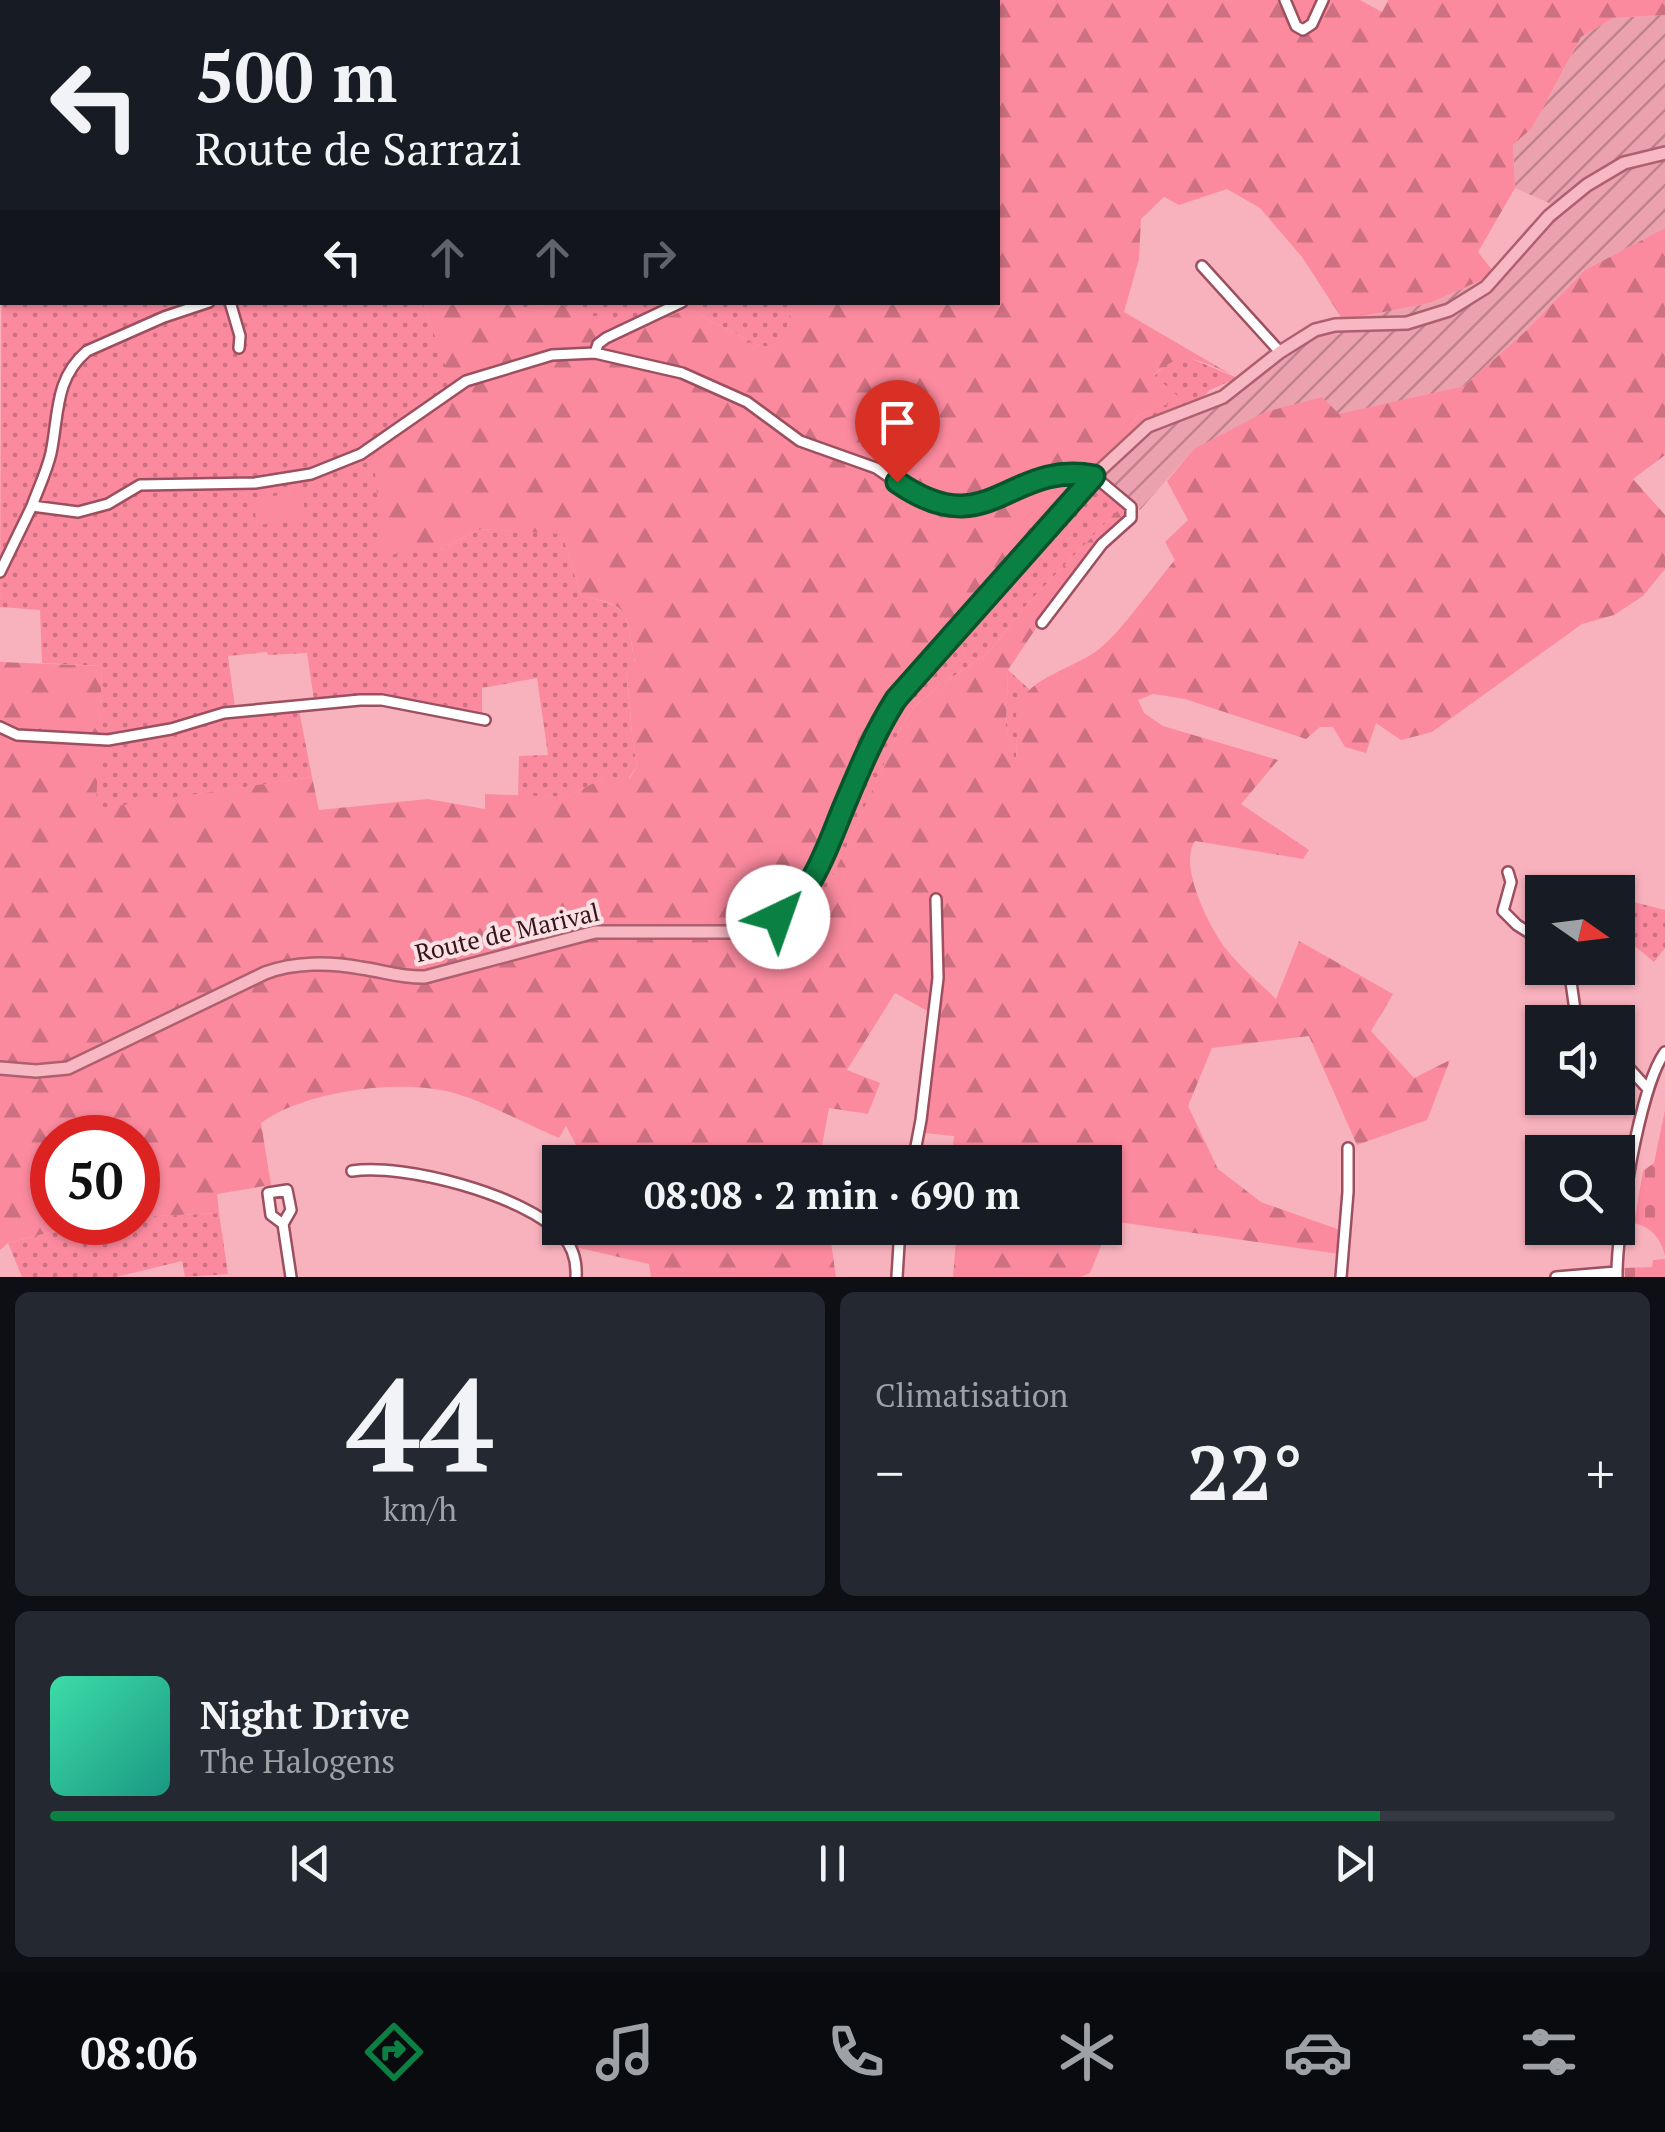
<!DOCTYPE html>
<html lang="fr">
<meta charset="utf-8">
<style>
:root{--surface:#171b24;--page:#242831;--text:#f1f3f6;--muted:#9ea1a6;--line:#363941;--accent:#0b8043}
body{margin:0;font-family:"PT Serif",serif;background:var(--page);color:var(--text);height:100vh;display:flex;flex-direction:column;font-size:38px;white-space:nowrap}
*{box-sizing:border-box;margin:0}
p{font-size:32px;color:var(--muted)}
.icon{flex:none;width:55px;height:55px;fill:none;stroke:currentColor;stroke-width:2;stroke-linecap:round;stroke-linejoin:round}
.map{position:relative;height:1277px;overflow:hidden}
.details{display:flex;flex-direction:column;gap:15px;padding:15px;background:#0d0f14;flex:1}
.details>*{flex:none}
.banner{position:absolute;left:0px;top:0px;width:1000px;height:305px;box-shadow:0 2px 8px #0004;background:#171b24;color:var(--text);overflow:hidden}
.needle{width:65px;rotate:104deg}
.tools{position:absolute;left:1525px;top:875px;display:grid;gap:20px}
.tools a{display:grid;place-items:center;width:110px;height:110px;border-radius:0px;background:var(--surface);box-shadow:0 2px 8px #0004;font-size:50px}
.speed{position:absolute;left:30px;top:1115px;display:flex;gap:20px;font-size:50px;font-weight:700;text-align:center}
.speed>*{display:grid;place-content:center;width:130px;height:130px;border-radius:50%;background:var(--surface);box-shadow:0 2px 8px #0004;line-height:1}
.speed .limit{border:15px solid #d22;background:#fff;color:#111}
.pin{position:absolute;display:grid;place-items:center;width:85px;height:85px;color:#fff;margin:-102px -42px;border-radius:50% 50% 50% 0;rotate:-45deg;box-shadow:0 0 10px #0007}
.pin .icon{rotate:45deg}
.me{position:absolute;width:110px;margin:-55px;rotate:42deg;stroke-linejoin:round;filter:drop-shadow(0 0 8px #0008)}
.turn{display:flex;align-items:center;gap:35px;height:210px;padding:0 30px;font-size:45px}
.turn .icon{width:130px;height:130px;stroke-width:2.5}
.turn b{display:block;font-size:70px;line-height:85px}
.lanes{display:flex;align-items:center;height:95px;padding:0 30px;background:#0003;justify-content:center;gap:50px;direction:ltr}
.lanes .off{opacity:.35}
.big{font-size:75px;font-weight:800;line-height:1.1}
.details .card{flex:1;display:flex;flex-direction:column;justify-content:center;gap:15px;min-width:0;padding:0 35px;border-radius:15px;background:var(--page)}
.details .dial{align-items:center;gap:0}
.dial b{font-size:130px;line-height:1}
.song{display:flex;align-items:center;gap:30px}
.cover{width:120px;height:120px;border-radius:15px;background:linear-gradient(135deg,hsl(160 70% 55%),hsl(170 70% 35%))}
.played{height:10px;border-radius:5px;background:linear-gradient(90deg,var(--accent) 85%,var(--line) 85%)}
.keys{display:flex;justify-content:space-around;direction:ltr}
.heat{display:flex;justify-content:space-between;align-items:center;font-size:55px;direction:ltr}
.details .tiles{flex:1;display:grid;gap:15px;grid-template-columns:1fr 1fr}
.card:last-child{grid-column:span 2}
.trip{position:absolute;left:542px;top:1145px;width:580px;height:100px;border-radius:0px;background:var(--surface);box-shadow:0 2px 8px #0004;font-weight:800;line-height:100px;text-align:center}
.tabs{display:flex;height:160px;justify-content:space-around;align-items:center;background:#090b0e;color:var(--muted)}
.tabs .icon{width:70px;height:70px}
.tabs .active{color:var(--accent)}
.tabs b{font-size:45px;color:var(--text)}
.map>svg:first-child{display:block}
</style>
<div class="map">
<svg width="1665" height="1277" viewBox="0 0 1665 1277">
<defs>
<pattern id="industrial-furrows" width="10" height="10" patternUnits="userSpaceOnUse" patternTransform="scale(2.5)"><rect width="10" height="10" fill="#eca2ae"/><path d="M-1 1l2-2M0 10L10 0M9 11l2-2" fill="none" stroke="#c0838d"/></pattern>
<pattern id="grass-dots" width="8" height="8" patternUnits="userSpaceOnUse" patternTransform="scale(2.5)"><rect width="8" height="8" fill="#fc8a9f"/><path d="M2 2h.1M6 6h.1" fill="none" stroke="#cd7081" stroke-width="1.8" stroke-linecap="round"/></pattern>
<pattern id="forest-firs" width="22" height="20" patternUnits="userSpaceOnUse" patternTransform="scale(2.5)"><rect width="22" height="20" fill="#fc8a9f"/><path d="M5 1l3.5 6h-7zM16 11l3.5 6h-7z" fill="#cd7081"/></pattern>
<pattern id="cemetery-stones" width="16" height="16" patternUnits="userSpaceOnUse" patternTransform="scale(2.5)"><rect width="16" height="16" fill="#fc8a9f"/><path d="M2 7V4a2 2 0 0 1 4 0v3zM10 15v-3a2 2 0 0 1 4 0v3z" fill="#cd7081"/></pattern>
</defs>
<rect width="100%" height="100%" fill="#f8b2bd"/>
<path fill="url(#industrial-furrows)" d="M1665 15V228L1585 270 1527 330 1464 386 1194 449 1140 510 1096 470 1153 419 1229 386 1303 333 1323 324 1430 303 1495 274 1556 206 1515 188 1513 145 1532 128 1581 37 1613 18Z"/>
<path fill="url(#grass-dots)" d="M2 163V302L423 303 456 393 439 550 481 529 562 533 581 596C634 607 625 612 635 662L626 674C631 707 630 733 637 766L629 778H603L567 797 518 796 519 756 548 755 537 678 482 688V715L389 696 314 700 307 653 268 655 267 652 228 656 236 715 299 710 312 777 95 810 102 666 42 663 40 610 0 607Z
M515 303H793L782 351 756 344 688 309 621 334 584 319 560 303 519 308Z
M1190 358 1237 378 1210 390 1198 402 1153 419 1132 434 1126 430 1139 415 1180 399 1154 376 1171 359Z
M1090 479 1123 505 1028 603 989 652 941 685 913 708 903 723 810 927 790 923 879 721Z
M1008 670 1030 690C1010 716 1021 733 1015 763L1006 726Z
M1618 898 1665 910V948L1654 962 1618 932Z
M219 1213 228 1274 185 1277 182 1261 116 1277H22L8 1243 86 1223 138 1222V1217Z"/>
<path fill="url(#forest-firs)" d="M0 0H1360L1382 12 1388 0H1665V15L1613 18 1581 37 1532 128 1513 145 1515 188 1478 252 1495 274 1430 303 1343 320 1302 257 1260 208 1227 189 1179 205 1164 197 1141 219 1139 259 1124 312 1232 375C1199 361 1184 347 1154 375L1181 399 1139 415 1127 429 1132 434 879 721 790 922 810 926 903 723 913 708 941 685 989 652 1028 603 1123 505 1129 514 1096 546 1067 582 1008 670 1006 726 1015 760C1021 740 1012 723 1018 707 1028 677 1076 668 1099 649 1122 631 1154 584 1175 560L1165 542 1188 520 1167 481 1194 449 1265 412 1322 397 1339 414 1464 386 1527 330 1585 270 1665 228V455L1633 479 1665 515V569L1643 596 1614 615 1582 624 1432 732 1401 740 1376 723 1366 753 1345 747 1333 727H1320L1306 739 1185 699 1153 694 1138 700 1144 713 1163 726 1278 760 1241 804 1309 850 1303 859 1195 841C1178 865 1209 927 1226 949 1240 967 1260 983 1276 999L1299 941 1393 994 1371 1031 1414 1078 1450 1060 1427 1120 1357 1145 1309 1036 1212 1048 1188 1106 1218 1169 1261 1202 1340 1230 1339 1254 1111 1221 1090 1273 1081 1277H953L957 1228H1105V1162H951L954 1136 924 1133 938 1017 895 993 847 1070 880 1083 868 1114 829 1108 819 1162H585L566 1126 559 1138C527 1125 483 1100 450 1092 397 1079 305 1091 261 1123L271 1185 217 1194 219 1213 138 1217V1138H52V1222L86 1223 8 1243 0 1250V662L102 666 96 809 312 777 319 810 428 799 485 809V794L567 797 603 778H630L637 766C630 733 631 706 626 674L635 661C625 612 634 606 581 596L562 534 481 529 439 550 383 555 373 452 430 408 455 393 423 303H515L519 308 560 303 584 318 601 315 621 334 688 309 756 344 781 350 793 303 998 302V2H2L0 164Z
M560 1218V1228H829L836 1277H651L649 1264 575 1247 555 1225Z"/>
<path fill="url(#cemetery-stones)" d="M1665 1110V1256C1661 1238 1651 1227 1634 1223L1643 1171 1654 1163Z
M1665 1259V1277H1625L1624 1268 1652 1267 1653 1260Z"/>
<path fill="#fc8a9f" d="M302 492 306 519 257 525 253 499Z"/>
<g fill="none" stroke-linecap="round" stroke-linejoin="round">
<defs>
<path id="minor" d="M1285 0 1296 26 1303 30 1312 24 1323 0
M1202 266 1280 352
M230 302 240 336 239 348
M595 353 598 344 606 338 682 302
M32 506C38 489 47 471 51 453 59 415 54 379 87 351L164 317 209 302
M0 572 32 506 78 512 108 504 140 485 255 483 311 474 361 454 466 381 552 355 595 353 682 373 747 402 800 441 876 468 917 496 941 505 980 506 1041 477 1094 476 1131 507V518L1102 544 1042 623
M0 727 17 735 108 740 171 729 224 713 360 700H382L485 720
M1508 872 1511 882 1503 911 1517 925 1542 941
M1569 968 1575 1010 1587 1022
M1618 1056 1647 1088
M913 1162 921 1120 938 978 936 899
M352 1171C404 1163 525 1195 562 1235 573 1247 577 1261 576 1277
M283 1224 271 1215 268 1193 287 1190 291 1210 283 1224 291 1277
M897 1277 900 1228
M1341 1277 1348 1192V1148
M1556 1277 1616 1272
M1617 1277C1616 1232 1640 1085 1665 1052"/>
<path id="major" d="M0 1068 36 1071 68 1068 265 973C294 962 330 962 361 968 383 971 403 978 425 977L595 932H737L778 917 800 898 814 876 873 738 896 699 1094 476 1148 426 1223 397 1280 352 1315 330 1335 325 1407 323 1449 310 1486 287 1549 216 1587 185 1624 163 1665 153"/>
</defs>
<use href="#minor" stroke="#9c4f5e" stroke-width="14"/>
<use href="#major" stroke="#af606f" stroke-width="16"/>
<use href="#minor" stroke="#fff" stroke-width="9"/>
<use href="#major" stroke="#f7b8c3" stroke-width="11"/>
</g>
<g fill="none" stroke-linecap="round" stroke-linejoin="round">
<defs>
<path id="route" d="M778 917C815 891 828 844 845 804 860 768 875 732 896 699L1094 476C1008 460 989 546 897 482"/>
</defs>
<use href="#route" stroke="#07532c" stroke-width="25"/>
<use href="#route" stroke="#0b8043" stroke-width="18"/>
</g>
<g text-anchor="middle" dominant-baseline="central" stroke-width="8" stroke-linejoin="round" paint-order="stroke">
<g font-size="25" fill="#35151c" stroke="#fce1e4">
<text transform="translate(507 932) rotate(-13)">Route de Marival</text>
</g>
</g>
</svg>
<div class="tools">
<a><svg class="needle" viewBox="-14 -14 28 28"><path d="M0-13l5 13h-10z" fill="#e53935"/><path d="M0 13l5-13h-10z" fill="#9ea1a6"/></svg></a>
<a><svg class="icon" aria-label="sound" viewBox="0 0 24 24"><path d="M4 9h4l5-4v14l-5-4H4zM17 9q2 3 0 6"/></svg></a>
<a><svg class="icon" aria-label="search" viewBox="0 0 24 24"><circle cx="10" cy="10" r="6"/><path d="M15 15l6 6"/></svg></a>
</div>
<div class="speed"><div class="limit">50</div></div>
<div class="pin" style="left:897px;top:482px;background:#d93025"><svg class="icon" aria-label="arrive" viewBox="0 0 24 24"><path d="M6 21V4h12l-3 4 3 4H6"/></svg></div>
<svg class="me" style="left:778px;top:917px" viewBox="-20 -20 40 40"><circle r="19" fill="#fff"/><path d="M0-13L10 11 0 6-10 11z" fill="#0b8043"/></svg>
<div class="trip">08:08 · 2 min · 690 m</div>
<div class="banner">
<div class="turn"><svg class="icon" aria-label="left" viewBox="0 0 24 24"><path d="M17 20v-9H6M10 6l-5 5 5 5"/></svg><div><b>500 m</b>Route de Sarrazi</div></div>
<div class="lanes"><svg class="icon" aria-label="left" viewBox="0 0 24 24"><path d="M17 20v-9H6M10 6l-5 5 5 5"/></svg><svg class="icon off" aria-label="ahead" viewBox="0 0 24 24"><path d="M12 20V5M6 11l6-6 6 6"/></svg><svg class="icon off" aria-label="ahead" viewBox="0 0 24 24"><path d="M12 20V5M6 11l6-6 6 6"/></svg><svg class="icon off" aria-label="right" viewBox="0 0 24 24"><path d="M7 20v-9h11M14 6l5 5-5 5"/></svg></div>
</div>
</div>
<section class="details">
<div class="tiles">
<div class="card dial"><b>44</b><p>km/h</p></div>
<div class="card"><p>Climatisation</p>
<div class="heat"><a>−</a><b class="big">22°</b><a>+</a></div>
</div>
<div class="card">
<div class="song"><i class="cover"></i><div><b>Night Drive</b><p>The Halogens</p></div></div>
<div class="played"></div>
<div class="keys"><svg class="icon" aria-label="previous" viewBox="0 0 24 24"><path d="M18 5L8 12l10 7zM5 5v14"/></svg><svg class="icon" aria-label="pause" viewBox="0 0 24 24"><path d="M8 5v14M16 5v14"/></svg><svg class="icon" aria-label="next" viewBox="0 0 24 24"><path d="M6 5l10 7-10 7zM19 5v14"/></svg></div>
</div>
</div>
</section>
<nav class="tabs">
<b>08:06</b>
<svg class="icon active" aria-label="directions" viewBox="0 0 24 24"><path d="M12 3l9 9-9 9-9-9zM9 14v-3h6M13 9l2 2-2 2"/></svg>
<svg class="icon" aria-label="music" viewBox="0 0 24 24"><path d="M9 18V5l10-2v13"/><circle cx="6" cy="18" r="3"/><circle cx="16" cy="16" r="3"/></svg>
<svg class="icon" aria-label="phone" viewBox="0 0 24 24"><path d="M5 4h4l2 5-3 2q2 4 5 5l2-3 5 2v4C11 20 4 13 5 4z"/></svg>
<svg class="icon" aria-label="climate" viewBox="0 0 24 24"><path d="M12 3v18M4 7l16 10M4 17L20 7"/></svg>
<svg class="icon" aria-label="car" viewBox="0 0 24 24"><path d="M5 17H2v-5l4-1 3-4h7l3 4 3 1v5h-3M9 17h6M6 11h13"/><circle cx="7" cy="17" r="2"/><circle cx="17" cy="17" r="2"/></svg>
<svg class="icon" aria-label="filters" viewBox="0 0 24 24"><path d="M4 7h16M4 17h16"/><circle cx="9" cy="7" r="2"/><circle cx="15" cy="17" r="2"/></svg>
</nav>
